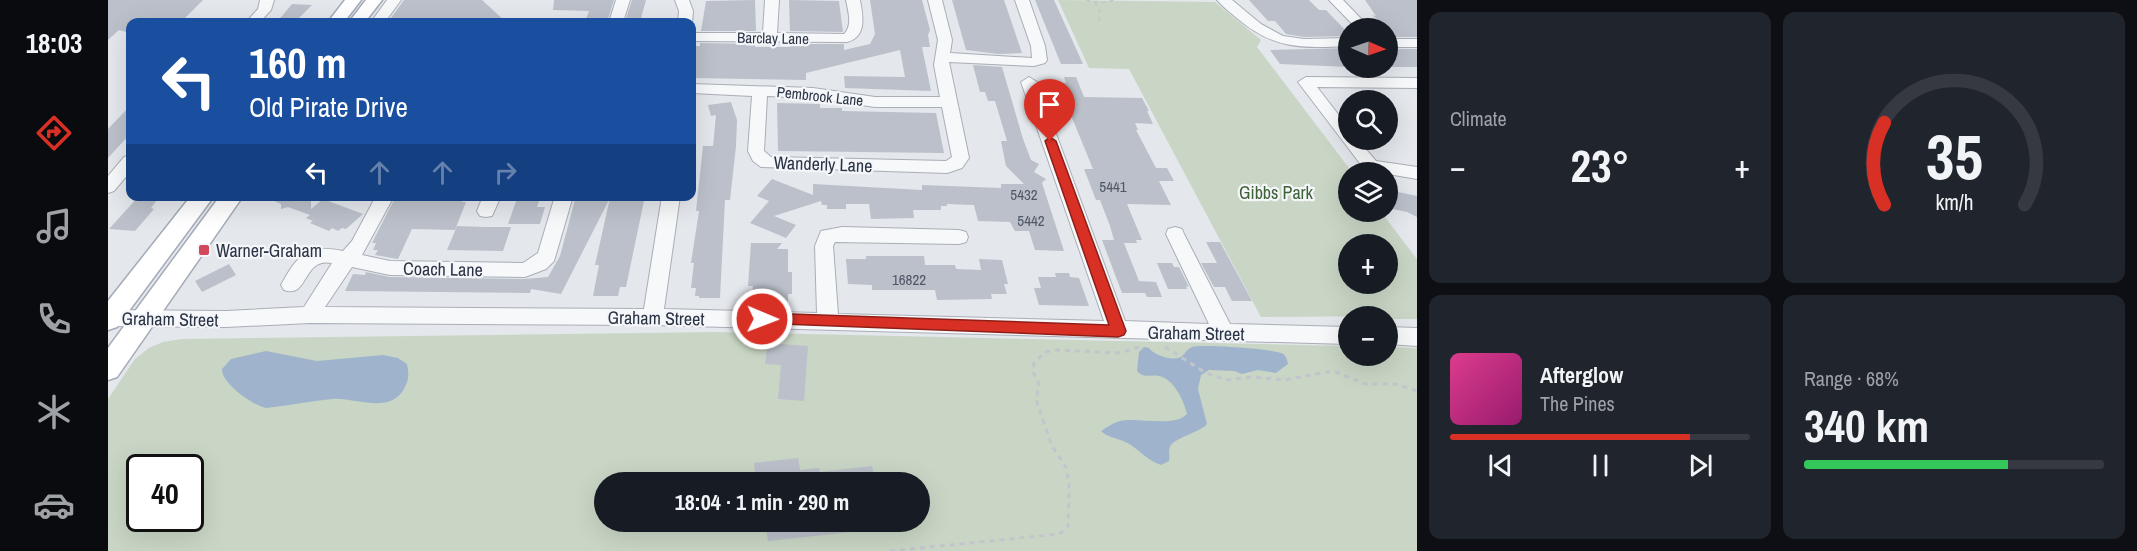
<!DOCTYPE html>
<meta charset="utf-8">
<style>
:root{--surface:#171b24;--page:#20242c;--text:#f1f3f6;--muted:#9ea1a6;--line:#363941;--accent:#d93025}
body{margin:0;font-family:"Archivo Narrow",sans-serif;background:var(--page);color:var(--text);height:100vh;display:flex;flex-direction:column;font-size:22px;white-space:nowrap}
*{box-sizing:border-box;margin:0}
p{font-size:20px;color:var(--muted)}
.icon{flex:none;width:33px;height:33px;fill:none;stroke:currentColor;stroke-width:2;stroke-linecap:round;stroke-linejoin:round}
.map{position:relative;flex:1;overflow:hidden}
.details{display:flex;flex-direction:column;gap:12px;padding:12px;background:#0d0f14;width:720px}
.details>*{flex:none}
.banner{position:absolute;left:18px;top:18px;width:570px;height:183px;border-radius:12px;box-shadow:0 6px 24px #0002;background:#1a4fa0;color:#fff;overflow:hidden}
.needle{width:39px;rotate:92deg}
.tools{position:absolute;left:1230px;top:18px;display:grid;gap:12px}
.tools a{display:grid;place-items:center;width:60px;height:60px;border-radius:50%;background:var(--surface);box-shadow:0 6px 24px #0002;font-size:30px}
.speed{position:absolute;left:18px;top:454px;display:flex;gap:12px;font-size:30px;font-weight:700;text-align:center}
.speed>*{display:grid;place-content:center;width:78px;height:78px;border-radius:50%;background:var(--surface);box-shadow:0 6px 24px #0002;line-height:1}
.speed .limit{border:3px solid #111;border-radius:9px;background:#fff;color:#111}
.pin{position:absolute;display:grid;place-items:center;width:51px;height:51px;color:#fff;margin:-62px -26px;border-radius:50% 50% 50% 0;rotate:-45deg;box-shadow:0 0 6px #0007}
.pin .icon{rotate:45deg}
.me{position:absolute;width:66px;margin:-33px;rotate:91deg;stroke-linejoin:round;filter:drop-shadow(0 0 4px #0008)}
.turn{display:flex;align-items:center;gap:21px;height:126px;padding:0 24px;font-size:27px}
.turn .icon{width:78px;height:78px;stroke-width:2.5}
.turn b{display:block;font-size:42px;line-height:51px}
.lanes{display:flex;align-items:center;height:57px;padding:0 24px;background:#0003;justify-content:center;gap:30px;direction:ltr}
.lanes .off{opacity:.35}
.big{font-size:45px;font-weight:700;line-height:1.1}
.details .widget{flex:1;display:flex;flex-direction:column;justify-content:center;gap:9px;min-width:0;padding:0 21px;border-radius:12px;background:var(--page)}
.details .dial{align-items:center;gap:0}
.dial svg{height:156px;overflow:visible;fill:none;stroke:var(--line);stroke-width:7;stroke-linecap:round;text-anchor:middle}
.dial text{fill:var(--text);stroke:none}
.song{display:flex;align-items:center;gap:18px}
.cover{width:72px;height:72px;border-radius:9px;background:linear-gradient(135deg,hsl(330 70% 55%),hsl(320 70% 35%))}
.played{height:6px;border-radius:3px;background:linear-gradient(90deg,var(--accent) 80%,var(--line) 80%)}
.keys{display:flex;justify-content:space-around;direction:ltr}
.heat{display:flex;justify-content:space-between;align-items:center;font-size:33px;direction:ltr}
.charge{height:9px;border-radius:4px;background:linear-gradient(90deg,#34c759 68%,var(--line) 0)}
.details .tiles{flex:1;display:grid;gap:12px;grid-template-columns:repeat(2,1fr)}
.trip{position:absolute;left:486px;top:472px;width:336px;height:60px;border-radius:30px;background:var(--surface);box-shadow:0 6px 24px #0002;font-weight:700;line-height:60px;text-align:center}
main{display:flex;flex:1;min-height:0}
.menu{display:flex;flex-direction:column;width:108px;justify-content:space-around;align-items:center;background:#090b0e;color:var(--muted)}
.menu .icon{width:42px;height:42px}
.menu .selected{color:var(--accent)}
.menu b{font-size:27px;color:var(--text)}
.map>svg:first-child{display:block}
</style>
<main>
<nav class="menu">
<b>18:03</b>
<svg class="icon selected" aria-label="directions" viewBox="0 0 24 24"><path d="M12 3l9 9-9 9-9-9zM9 14v-3h6M13 9l2 2-2 2"/></svg>
<svg class="icon" aria-label="music" viewBox="0 0 24 24"><path d="M9 18V5l10-2v13"/><circle cx="6" cy="18" r="3"/><circle cx="16" cy="16" r="3"/></svg>
<svg class="icon" aria-label="phone" viewBox="0 0 24 24"><path d="M5 4h4l2 5-3 2q2 4 5 5l2-3 5 2v4C11 20 4 13 5 4z"/></svg>
<svg class="icon" aria-label="climate" viewBox="0 0 24 24"><path d="M12 3v18M4 7l16 10M4 17L20 7"/></svg>
<svg class="icon" aria-label="car" viewBox="0 0 24 24"><path d="M5 17H2v-5l4-1 3-4h7l3 4 3 1v5h-3M9 17h6M6 11h13"/><circle cx="7" cy="17" r="2"/><circle cx="17" cy="17" r="2"/></svg>
</nav>
<div class="map">
<svg width="1309" height="551" viewBox="0 0 1309 551">
<rect width="100%" height="100%" fill="#e4e7ec"/>
<path fill="#c9d6c5" fill-rule="evenodd" d="M950 0 1107 2 1153 40 1149 47 1244 172H1240V212H1273L1309 259V319H1280V316L1153 317 1021 69 981 68ZM1240 244H1280V284H1240Z
M606 332 1240 346V356H1280V347L1309 348V551H0V399L27 359 41 348 55 342 74 339ZM32 468H82V519H32ZM496 483H812V522H496Z"/>
<path fill="#9fb4cc" d="M1036 347 1041 348C1046 355 1062 360 1070 358 1076 357 1078 349 1084 347 1094 344 1164 349 1173 353 1178 355 1179 359 1180 364L1168 373 1150 370 1134 374 1126 371 1101 370 1093 375 1090 389 1099 424C1091 433 1065 438 1062 447 1060 451 1062 456 1061 461L1053 465C1037 460 1029 446 1015 441 1008 438 999 437 993 431 999 427 1005 423 1012 421 1030 417 1065 428 1079 414 1076 401 1066 379 1051 376 1042 374 1036 379 1029 371L1031 352Z
M158 351 209 361 275 355 290 358 299 364C301 372 301 380 297 387 283 416 247 397 224 399 202 401 180 406 158 408 146 406 113 383 114 369L123 359Z"/>
<path fill="#bbc0ca" d="M0 0H95L73 22H22V33L11 30 0 40Z
M296 0H374L398 22H280Z
M446 0H506L499 22H477L481 11 445 10Z
M524 0H538L532 22H517Z
M647 0 648 31H593L598 1Z
M681 0 731 1 735 32 682 31Z
M762 0H814L822 30 820 35 822 47H814L823 91 737 88 736 76 797 77 792 50 698 73V80L584 78 588 46H592V43L647 44V47H682V44H736V50L762 44 767 34Z
M844 0H896L914 53 890 54 858 50Z
M927 0H946L975 64H953Z
M1141 0H1201L1211 10H1218L1240 33V36L1196 37 1178 34 1167 21H1160Z
M1257 0H1309V37H1280V28L1264 15 1268 16Z
M184 4 204 5 187 22H169Z
M1240 48V67L1172 64 1162 50Z
M1280 49H1309V67H1280Z
M865 65 894 67 915 139 923 160 931 164 926 172 938 179 934 183 956 251 927 250 921 231H907L902 222 870 221 866 205 839 204V206H833V210H805L806 218 763 219 761 204H738V209H719V205H714L713 201 666 216 688 225 678 238 642 223 661 201 649 196 664 179 705 195V184L814 190V185L893 188V184H916L898 166 893 141H899L887 101H880L877 92H872Z
M956 77H968L976 97 1034 98 1041 111H1039L1045 124 1027 123 1030 130H1028L1048 168H1059L1066 181H1051L1063 205 1019 204 1034 240H1028L1029 243H1016L1031 281 1048 282 1054 297H1039L1037 293H1014L994 240H1006L1002 226 992 200H988L976 169H985L960 108H953L948 97H953L947 82 958 83Z
M623 102 629 120 628 146 622 200H617L612 298H591V296H587L588 288H583L586 263H583L591 211H588L595 146H605L608 115 603 116 600 105Z
M669 103 712 104V108H734V111L828 113 836 153 670 151Z
M22 106V134L0 158V129Z
M1280 185 1290 192 1309 196V217L1299 212 1280 208Z
M31 196H52L43 208 46 209 27 231 1 229Z
M155 196H206V200L203 201V209L215 199 255 214 238 229 234 228 230 231 224 228 221 231 202 223 205 221 198 218 202 215 180 207 173 209V204Z
M288 196H357L354 202H358L347 230 304 229 290 259 267 255 270 250H265L268 243H264Z
M410 196H433L429 207H437L432 224H400Z
M468 196H537L518 287H512L510 296H485L491 265H487L502 198 453 294 423 289 422 293 237 291 245 274 257 275 258 272 282 277 417 279 440 277 452 256Z
M349 226 376 227H403L395 251 339 250Z
M1098 242H1112L1144 301H1124L1117 287H1106L1093 263H1109Z
M643 243H674L669 249H680V272H684V294H680V302L644 301 645 286H640Z
M758 256H816L817 265H847L848 269 873 270 871 259 894 260 900 284H896L899 294H883L884 299 829 300 827 290H764V285L740 284 738 259H758Z
M1049 263H1064L1066 267H1071L1081 287 1078 286 1079 289H1060Z
M121 264 128 275 94 292 87 281Z
M947 273H961L962 277 971 278 981 306 931 305 926 288H933L930 277H948Z
M660 343 700 346 696 401 670 399 673 365 657 364Z
M690 458 692 470 711 468 712 472 764 466 768 483H648L646 463Z
M657 522H763V530L660 541Z"/>
<g fill="none" stroke-linecap="round" stroke-linejoin="round">
<defs>
<path id="minor" d="M152 0H166L163 10 152 22H138L150 9Z
M279 0H293L277 22H263Z
M508 0H522L515 22H501Z
M567 0H581L585 11 584 23 570 22 571 11Z
M657 0H671L669 33 736 34C745 25 740 11 738 0H752C755 16 759 37 739 42L584 41V33H655Z
M820 0H834L844 40 842 53 924 58 923 46 907 0H921L937 46 939 60 937 63 926 66 841 62 861 158 854 168 839 173 653 167 645 161 640 151 644 96 584 93V84L705 88 767 97H832L826 65 830 40ZM659 96 705 98 767 107H834L844 157 838 161 663 157 656 151Z
M1109 0H1124L1153 24 1175 36 1196 39 1240 38V46C1195 48 1167 50 1130 19 1123 13 1115 7 1109 0Z
M1221 0H1235L1262 28H1248Z
M1280 39H1309V47H1280Z
M921 77 929 82 1017 321 1101 324 1058 234 1060 229 1067 227 1074 229 1076 234 1122 324 1240 327V344L545 325 202 323 118 327 0 326V310L118 311 196 307 224 263C194 257 201 299 176 290L173 285C190 254 199 244 235 251L244 241 268 196H286L254 255 282 261 415 263 430 253 447 196H465L446 261 438 269 417 277 282 275 244 267 217 307 536 309 554 196H572L556 309 709 313 707 246 713 231 734 227 851 230 858 232 860 237 858 242 851 244 727 242 725 246 730 314 996 321 913 82Z
M1198 77 1309 78V88L1209 87 1240 127V140H1250L1268 161 1309 167V179L1257 170 1190 82Z
M22 155V172L6 191 0 193V176L16 157Z
M375 196H393L384 216 378 217 372 216 369 211Z
M1280 327 1309 328V346L1280 344Z"/>
<path id="major" d="M237 0H253L236 22H220Z
M258 0H274L257 22H241Z
M83 196H106L9 327 0 330V301Z
M112 196H135L9 377 0 380V348Z"/>
</defs>
<use href="#minor" stroke="#a9aeb7" stroke-width="2"/>
<use href="#major" stroke="#a3abb8" stroke-width="3"/>
<path stroke="#c2c5cb" stroke-width="1.5" stroke-dasharray="4 4" stroke-linecap="butt" d="M978 0 993 3 1008 0
M987 2 992 12 991 22"/>
<path stroke="#c2c5cb" stroke-width="3" stroke-dasharray="5 5" stroke-linecap="butt" d="M1057 347 1098 373 1118 380 1144 377 1176 380 1225 371 1258 384H1287L1309 391
M782 551 951 534 960 527 961 485 958 467 944 446 928 400 931 384 925 372 926 363 937 352 948 350 1012 353 1031 347"/>
<use href="#minor" fill="#f7f8fa" fill-rule="evenodd"/>
<use href="#major" fill="#fff" fill-rule="evenodd"/>
</g>
<path fill="#d93025" stroke="#8d1f18" stroke-width="1.5" d="M942 137 948 141 1018 331 1016 335 1010 337 649 323 647 319 649 315 654 313 1001 325 937 141Z"/>
<rect fill="#d1495b" stroke="#f4f6f9" stroke-width="2" x="90" y="244" width="12" height="12" rx="3"/>
<g text-anchor="middle" dominant-baseline="central" stroke-width="4.5" stroke-linejoin="round" paint-order="stroke">
<g font-size="15" fill="#2b3445" stroke="#f4f6f9">
<text transform="translate(665 38) rotate(1)">Barclay Lane</text>
<text transform="translate(712 96) rotate(6)">Pembrook Lane</text>
</g>
<g font-size="15" fill="#4f5766">
<text x="1005" y="186">5441</text>
<text x="916" y="194">5432</text>
<text x="923" y="220">5442</text>
<text x="801" y="279">16822</text>
</g>
<g font-size="18" fill="#2b3445" stroke="#f4f6f9">
<text transform="translate(715 164) rotate(2)">Wanderly Lane</text>
<text transform="translate(335 269) rotate(1)">Coach Lane</text>
<text transform="translate(548 318) rotate(1)">Graham Street</text>
<text transform="translate(62 319) rotate(1)">Graham Street</text>
<text transform="translate(1088 333) rotate(1)">Graham Street</text>
</g>
<g font-size="18" fill="#3f6138" stroke="#f4f6f9">
<text x="1168" y="192">Gibbs Park</text>
</g>
<g font-size="18" fill="#2b3445" stroke="#f4f6f9" text-anchor="start">
<text x="108" y="250">Warner-Graham</text>
</g>
</g>
</svg>
<div class="tools">
<a><svg class="needle" viewBox="-14 -14 28 28"><path d="M0-13l5 13h-10z" fill="#e53935"/><path d="M0 13l5-13h-10z" fill="#9ea1a6"/></svg></a>
<a><svg class="icon" aria-label="search" viewBox="0 0 24 24"><circle cx="10" cy="10" r="6"/><path d="M15 15l6 6"/></svg></a>
<a><svg class="icon" aria-label="layers" viewBox="0 0 24 24"><path d="M12 4l9 5-9 5-9-5zM3 14l9 5 9-5"/></svg></a>
<a>+</a>
<a>−</a>
</div>
<div class="speed"><div class="limit">40</div></div>
<div class="pin" style="left:942px;top:141px;background:#d93025"><svg class="icon" aria-label="arrive" viewBox="0 0 24 24"><path d="M6 21V4h12l-3 4 3 4H6"/></svg></div>
<svg class="me" style="left:654px;top:319px" viewBox="-20 -20 40 40"><circle r="17" fill="#d93025" stroke="#fff" stroke-width="3"/><path d="M0-11L8 9 0 5-8 9z" fill="#fff"/></svg>
<div class="trip">18:04 · 1 min · 290 m</div>
<div class="banner">
<div class="turn"><svg class="icon" aria-label="left" viewBox="0 0 24 24"><path d="M17 20v-9H6M10 6l-5 5 5 5"/></svg><div><b>160 m</b>Old Pirate Drive</div></div>
<div class="lanes"><svg class="icon" aria-label="left" viewBox="0 0 24 24"><path d="M17 20v-9H6M10 6l-5 5 5 5"/></svg><svg class="icon off" aria-label="ahead" viewBox="0 0 24 24"><path d="M12 20V5M6 11l6-6 6 6"/></svg><svg class="icon off" aria-label="ahead" viewBox="0 0 24 24"><path d="M12 20V5M6 11l6-6 6 6"/></svg><svg class="icon off" aria-label="right" viewBox="0 0 24 24"><path d="M7 20v-9h11M14 6l5 5-5 5"/></svg></div>
</div>
</div>
<section class="details">
<div class="tiles">
<div class="widget"><p>Climate</p>
<div class="heat"><a>−</a><b class="big">23°</b><a>+</a></div>
</div>
<div class="widget dial"><svg viewBox="0 0 100 80">
<path d="M14 69A42 42 0 1 1 86 69"/>
<path d="M14 69A42 42 0 0 1 14 27" stroke="#d93025"/>
<text x="50" y="56" font-size="32" font-weight="700">35</text>
<text x="50" y="72" font-size="11">km/h</text>
</svg></div>
<div class="widget">
<div class="song"><i class="cover"></i><div><b>Afterglow</b><p>The Pines</p></div></div>
<div class="played"></div>
<div class="keys"><svg class="icon" aria-label="previous" viewBox="0 0 24 24"><path d="M18 5L8 12l10 7zM5 5v14"/></svg><svg class="icon" aria-label="pause" viewBox="0 0 24 24"><path d="M8 5v14M16 5v14"/></svg><svg class="icon" aria-label="next" viewBox="0 0 24 24"><path d="M6 5l10 7-10 7zM19 5v14"/></svg></div>
</div>
<div class="widget"><p>Range · 68%</p><b class="big">340 km</b><div class="charge"></div></div>
</div>
</section>
</main>
